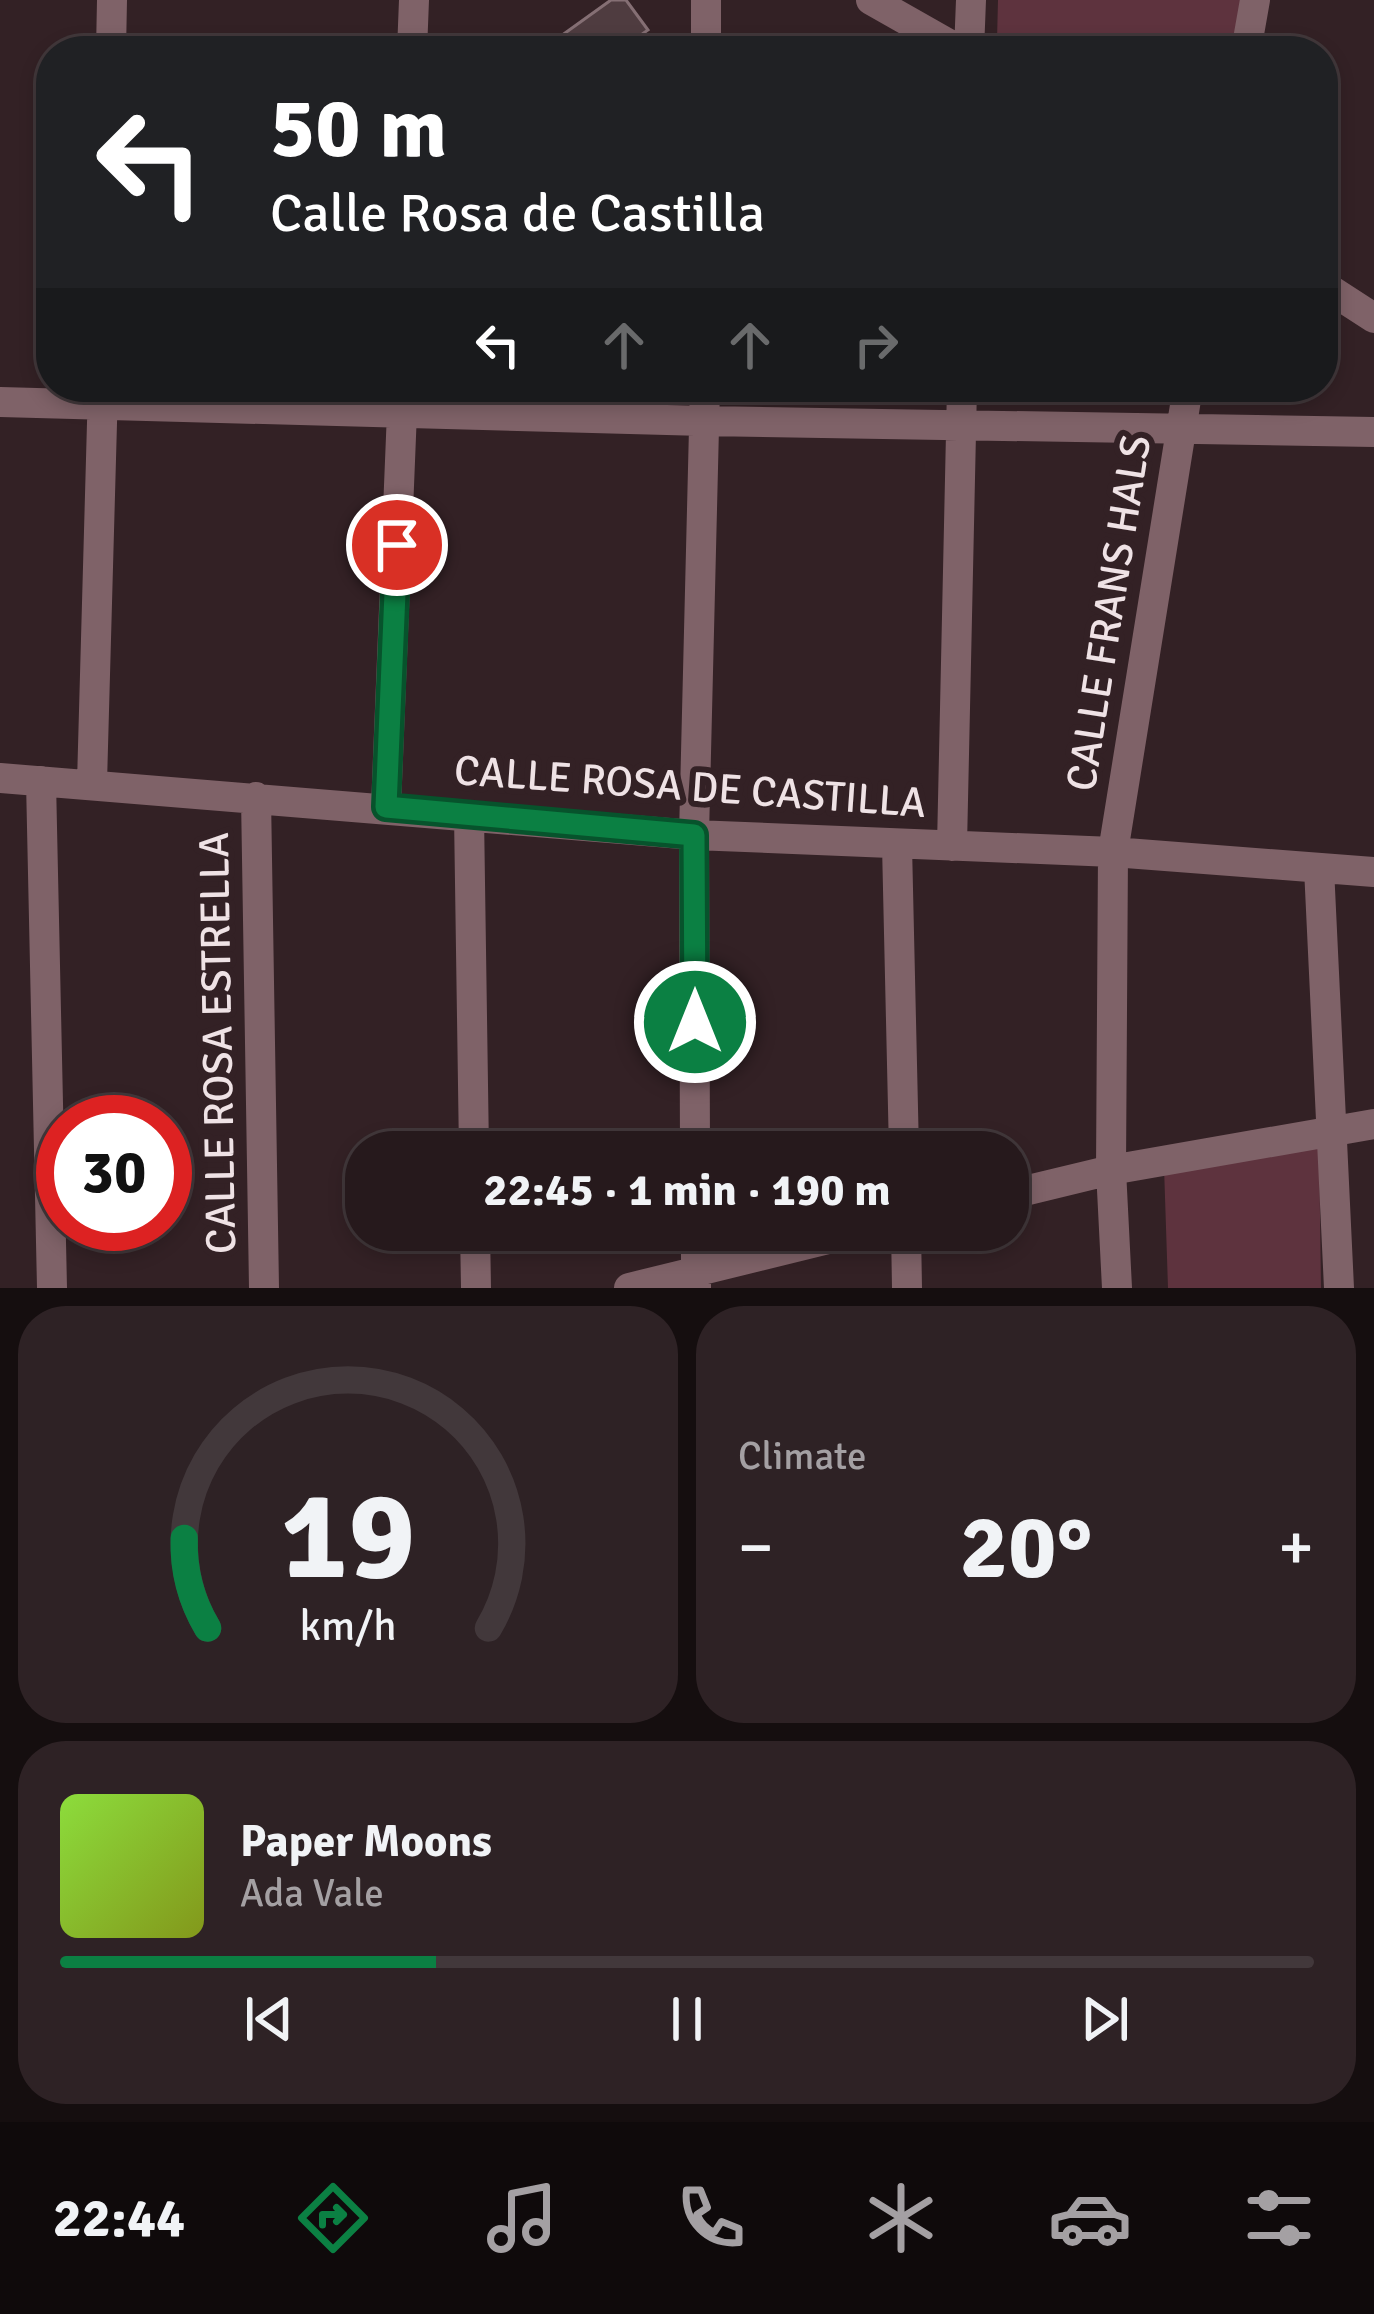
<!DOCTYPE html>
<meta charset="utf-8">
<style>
:root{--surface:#26191c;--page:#2e2225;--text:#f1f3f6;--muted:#a4a0a3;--line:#42383b;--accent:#0b8043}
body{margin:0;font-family:Signika,sans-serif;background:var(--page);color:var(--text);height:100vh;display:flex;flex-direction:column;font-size:45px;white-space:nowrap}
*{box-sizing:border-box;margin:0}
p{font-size:39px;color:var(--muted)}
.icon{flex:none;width:66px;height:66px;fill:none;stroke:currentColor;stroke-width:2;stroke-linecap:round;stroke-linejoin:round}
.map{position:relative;height:1288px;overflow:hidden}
.details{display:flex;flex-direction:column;gap:18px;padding:18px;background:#150e0f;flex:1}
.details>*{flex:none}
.top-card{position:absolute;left:36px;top:36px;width:1302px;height:366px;border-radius:48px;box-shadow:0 6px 18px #0003,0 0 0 3px var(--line);background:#202124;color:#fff;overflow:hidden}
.speed{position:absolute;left:36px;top:1095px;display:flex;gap:24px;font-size:60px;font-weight:700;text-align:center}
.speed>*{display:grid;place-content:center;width:156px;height:156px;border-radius:50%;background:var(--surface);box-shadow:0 6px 18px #0003,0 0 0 3px var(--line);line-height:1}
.speed .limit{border:18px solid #d22;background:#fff;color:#111}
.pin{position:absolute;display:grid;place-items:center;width:102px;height:102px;color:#fff;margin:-51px;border:6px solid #fff;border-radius:50%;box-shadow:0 3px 12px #0007}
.me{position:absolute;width:132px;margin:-66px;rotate:0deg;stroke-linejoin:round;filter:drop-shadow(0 0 9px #0008)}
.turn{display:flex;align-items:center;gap:42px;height:252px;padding:0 36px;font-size:54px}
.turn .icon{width:156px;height:156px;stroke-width:2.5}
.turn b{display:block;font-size:84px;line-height:102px}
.lanes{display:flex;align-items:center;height:114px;padding:0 36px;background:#0003;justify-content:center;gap:60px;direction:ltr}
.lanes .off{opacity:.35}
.big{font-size:90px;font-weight:800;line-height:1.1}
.details .widget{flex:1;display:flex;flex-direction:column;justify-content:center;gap:18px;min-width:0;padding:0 42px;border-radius:48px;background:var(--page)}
.details .dial{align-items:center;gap:0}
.dial svg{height:312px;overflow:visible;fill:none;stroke:var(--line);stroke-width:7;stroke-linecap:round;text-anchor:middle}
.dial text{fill:var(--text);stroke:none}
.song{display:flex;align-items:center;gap:36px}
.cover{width:144px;height:144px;border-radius:18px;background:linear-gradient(135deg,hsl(90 70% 55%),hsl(70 70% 35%))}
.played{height:12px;border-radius:6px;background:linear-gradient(90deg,var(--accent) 30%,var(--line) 30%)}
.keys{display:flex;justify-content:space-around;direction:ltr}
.heat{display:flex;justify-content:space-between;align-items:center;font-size:66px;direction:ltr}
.details .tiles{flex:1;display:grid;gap:18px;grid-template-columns:1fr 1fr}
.widget:last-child{grid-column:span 2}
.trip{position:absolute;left:345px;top:1131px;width:684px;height:120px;border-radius:48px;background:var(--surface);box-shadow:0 6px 18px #0003,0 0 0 3px var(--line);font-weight:800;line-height:120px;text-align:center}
.tab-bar{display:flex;height:192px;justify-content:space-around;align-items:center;background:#0f0a0b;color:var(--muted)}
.tab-bar .icon{width:84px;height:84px}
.tab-bar .current{color:var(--accent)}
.tab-bar b{font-size:54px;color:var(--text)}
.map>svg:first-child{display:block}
</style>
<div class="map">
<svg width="1374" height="1288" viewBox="0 0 1374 1288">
<rect width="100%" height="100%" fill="#332125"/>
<path fill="#5e333e" d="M998 0H1243L1237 51H1018L997 40Z
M1319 1141 1321 1288H1168L1164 1167Z"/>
<path fill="#4f3c40" stroke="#856f74" stroke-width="3" d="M611 0H626L648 30 618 51H540Z"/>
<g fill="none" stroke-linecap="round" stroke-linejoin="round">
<path stroke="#7f6268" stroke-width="30" d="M871 0 961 51
M111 51 112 0
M412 51 414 0
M706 51V0
M969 51 971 0
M1246 51 1255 0
M1323 285 1374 318
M0 402 704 421 1374 432
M0 778 694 835 1113 852 1374 872
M41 781 52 1288
M92 783 103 387
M256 797 264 1288
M386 807 403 387
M469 815 474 1152
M897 845 904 1152
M952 846 962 387
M1319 868 1339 1288
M695 1152 694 835 705 387
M1008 1195 1111 1170 1374 1124
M475 1230 476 1288
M696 1230V1288
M906 1230 907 1288
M629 1288 865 1230
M1117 1288 1111 1170 1113 852 1188 387"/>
</g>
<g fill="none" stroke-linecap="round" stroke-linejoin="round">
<defs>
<path id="route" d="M397 545 386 807 694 835 695 1022"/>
</defs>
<use href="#route" stroke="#07532c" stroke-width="30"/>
<use href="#route" stroke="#0b8043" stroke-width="21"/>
</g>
<g text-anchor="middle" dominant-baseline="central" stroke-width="12" stroke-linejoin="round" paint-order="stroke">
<g font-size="42" fill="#efe2e5" stroke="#332125">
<text transform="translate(1109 613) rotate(-81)">CALLE FRANS HALS</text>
<text transform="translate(690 787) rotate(4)">CALLE ROSA DE CASTILLA</text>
<text transform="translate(218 1043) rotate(-91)">CALLE ROSA ESTRELLA</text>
</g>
</g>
</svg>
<div class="speed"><div class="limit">30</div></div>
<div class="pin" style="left:397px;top:545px;background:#d93025"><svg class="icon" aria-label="arrive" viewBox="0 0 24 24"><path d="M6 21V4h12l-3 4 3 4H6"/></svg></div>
<svg class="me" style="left:695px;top:1022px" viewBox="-20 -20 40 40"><circle r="17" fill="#0b8043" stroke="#fff" stroke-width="3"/><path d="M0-11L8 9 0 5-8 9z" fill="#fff"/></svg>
<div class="trip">22:45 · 1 min · 190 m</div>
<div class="top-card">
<div class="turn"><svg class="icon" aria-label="left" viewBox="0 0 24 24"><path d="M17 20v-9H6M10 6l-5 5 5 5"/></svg><div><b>50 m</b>Calle Rosa de Castilla</div></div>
<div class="lanes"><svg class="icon" aria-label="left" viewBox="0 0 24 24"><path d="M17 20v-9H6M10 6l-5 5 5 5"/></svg><svg class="icon off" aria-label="ahead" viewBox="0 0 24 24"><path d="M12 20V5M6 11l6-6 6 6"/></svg><svg class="icon off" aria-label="ahead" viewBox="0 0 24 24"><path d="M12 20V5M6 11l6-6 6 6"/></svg><svg class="icon off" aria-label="right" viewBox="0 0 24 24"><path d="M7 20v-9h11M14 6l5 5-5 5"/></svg></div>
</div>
</div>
<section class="details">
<div class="tiles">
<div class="widget dial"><svg viewBox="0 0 100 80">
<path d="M14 69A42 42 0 1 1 86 69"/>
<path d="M14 69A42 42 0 0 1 8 46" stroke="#0b8043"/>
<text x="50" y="56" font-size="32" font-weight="700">19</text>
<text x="50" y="72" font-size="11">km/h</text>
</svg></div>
<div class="widget"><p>Climate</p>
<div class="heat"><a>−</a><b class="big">20°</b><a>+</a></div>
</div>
<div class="widget">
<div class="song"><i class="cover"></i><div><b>Paper Moons</b><p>Ada Vale</p></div></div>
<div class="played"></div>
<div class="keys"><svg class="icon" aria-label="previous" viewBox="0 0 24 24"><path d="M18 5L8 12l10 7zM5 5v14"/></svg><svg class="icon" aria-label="pause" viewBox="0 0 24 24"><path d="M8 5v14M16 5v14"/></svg><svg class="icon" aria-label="next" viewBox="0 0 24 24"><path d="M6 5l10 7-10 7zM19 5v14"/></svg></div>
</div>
</div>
</section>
<nav class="tab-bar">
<b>22:44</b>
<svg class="icon current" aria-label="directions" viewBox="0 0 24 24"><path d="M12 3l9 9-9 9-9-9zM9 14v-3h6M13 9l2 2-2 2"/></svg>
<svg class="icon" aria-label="music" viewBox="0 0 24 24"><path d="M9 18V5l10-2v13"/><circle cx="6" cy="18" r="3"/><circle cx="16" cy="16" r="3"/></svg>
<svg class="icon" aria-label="phone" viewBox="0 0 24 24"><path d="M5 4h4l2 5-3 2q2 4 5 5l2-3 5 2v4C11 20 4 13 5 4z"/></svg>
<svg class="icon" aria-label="climate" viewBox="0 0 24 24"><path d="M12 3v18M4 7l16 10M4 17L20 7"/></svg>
<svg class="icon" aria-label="car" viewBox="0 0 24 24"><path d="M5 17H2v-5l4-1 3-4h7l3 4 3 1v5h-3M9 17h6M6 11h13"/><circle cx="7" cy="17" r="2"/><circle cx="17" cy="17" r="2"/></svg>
<svg class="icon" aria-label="filters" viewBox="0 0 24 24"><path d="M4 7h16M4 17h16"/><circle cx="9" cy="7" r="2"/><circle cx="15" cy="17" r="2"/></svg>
</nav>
